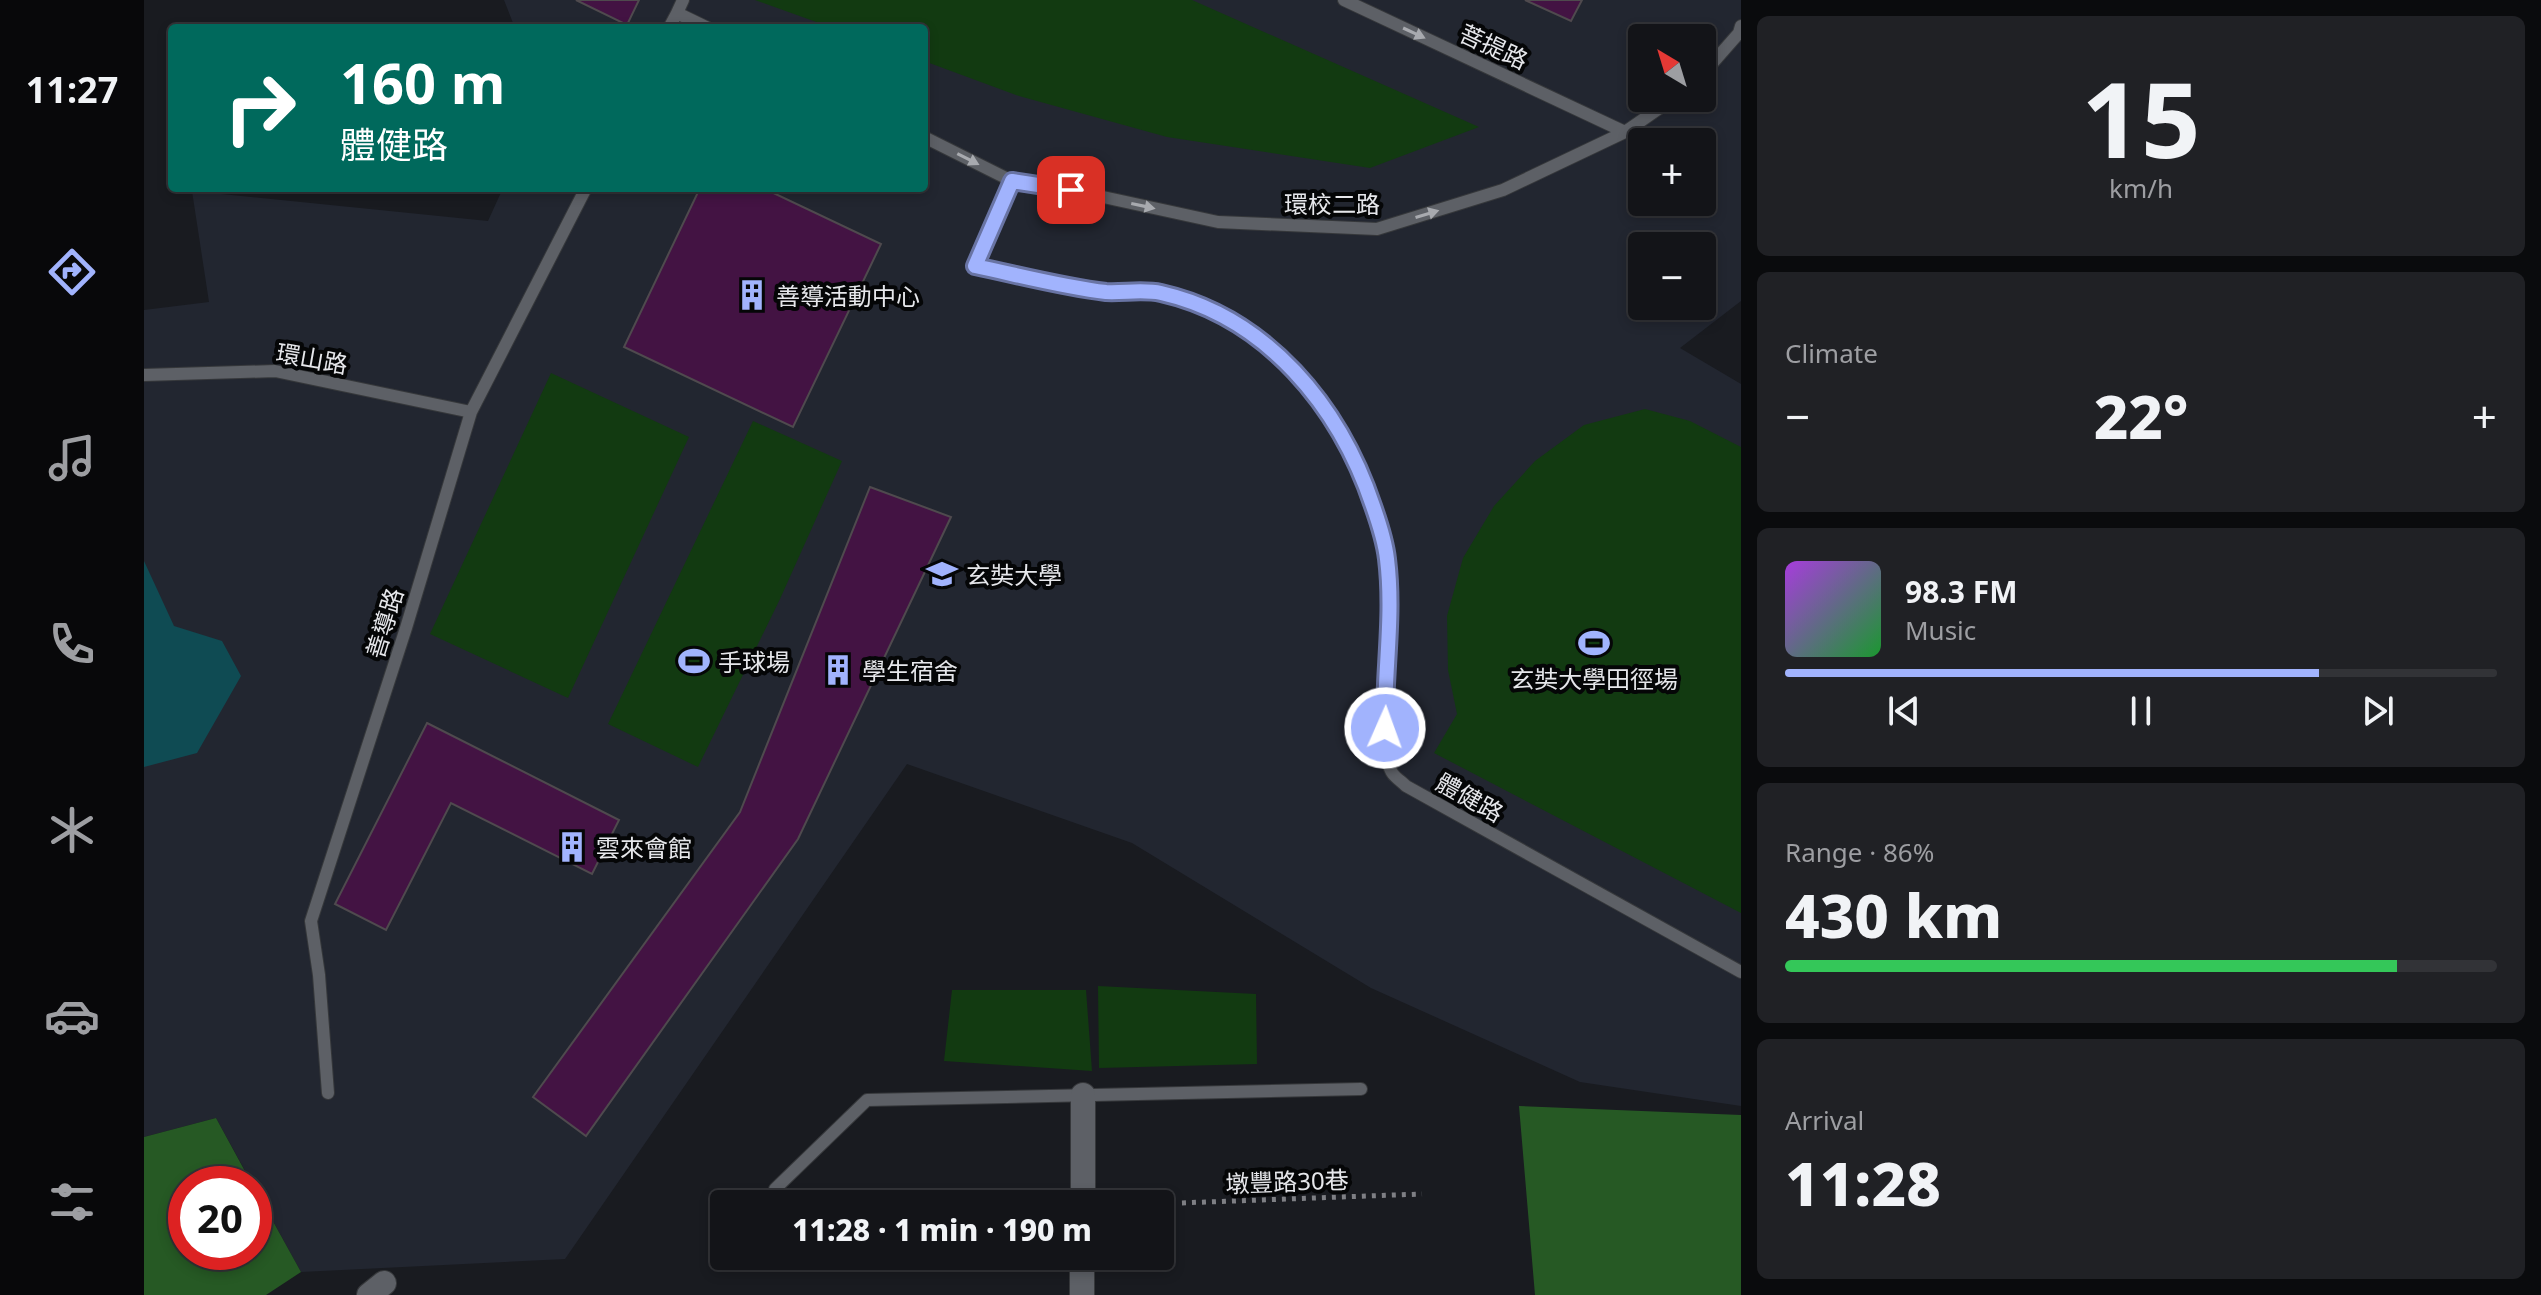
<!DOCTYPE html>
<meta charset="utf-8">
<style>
:root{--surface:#131418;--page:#202125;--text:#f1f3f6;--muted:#9d9ea2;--line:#323337;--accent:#a1b3fd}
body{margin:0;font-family:"Noto Sans","Noto Sans TC",sans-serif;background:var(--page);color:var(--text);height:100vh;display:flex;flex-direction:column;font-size:30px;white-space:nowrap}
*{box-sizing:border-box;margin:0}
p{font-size:26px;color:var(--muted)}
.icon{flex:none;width:44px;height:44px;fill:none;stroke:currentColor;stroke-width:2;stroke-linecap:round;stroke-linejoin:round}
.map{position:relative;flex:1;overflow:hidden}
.panel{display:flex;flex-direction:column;gap:16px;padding:16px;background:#0a0b0d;width:800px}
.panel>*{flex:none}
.guide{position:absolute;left:24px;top:24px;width:760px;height:168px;border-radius:8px;box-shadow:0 4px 12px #0003,0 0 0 2px var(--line);background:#00695c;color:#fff;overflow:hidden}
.needle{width:52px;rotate:322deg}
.controls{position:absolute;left:1484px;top:24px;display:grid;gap:16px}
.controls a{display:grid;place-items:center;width:88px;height:88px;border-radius:8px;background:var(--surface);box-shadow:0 4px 12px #0003,0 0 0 2px var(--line);font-size:40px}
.speed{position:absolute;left:24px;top:1166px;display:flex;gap:16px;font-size:40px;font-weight:700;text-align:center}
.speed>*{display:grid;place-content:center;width:104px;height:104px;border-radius:50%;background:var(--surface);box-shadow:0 4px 12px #0003,0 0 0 2px var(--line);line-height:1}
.speed .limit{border:12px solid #d22;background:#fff;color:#111}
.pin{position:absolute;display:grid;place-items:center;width:68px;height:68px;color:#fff;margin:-34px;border-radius:16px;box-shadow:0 4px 12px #0006}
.me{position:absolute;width:88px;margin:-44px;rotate:2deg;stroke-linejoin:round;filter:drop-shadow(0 0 6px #0008)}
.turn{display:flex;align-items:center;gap:28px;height:168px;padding:0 40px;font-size:36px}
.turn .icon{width:104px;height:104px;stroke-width:2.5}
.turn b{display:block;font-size:56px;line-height:68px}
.big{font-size:60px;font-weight:800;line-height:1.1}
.panel .card{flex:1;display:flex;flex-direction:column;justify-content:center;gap:12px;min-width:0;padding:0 28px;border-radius:12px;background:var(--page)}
.panel .dial{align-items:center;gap:0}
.dial b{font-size:104px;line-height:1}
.song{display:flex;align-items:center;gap:24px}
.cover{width:96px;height:96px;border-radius:12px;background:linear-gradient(135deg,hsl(280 70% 55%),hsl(130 70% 35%))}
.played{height:8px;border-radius:4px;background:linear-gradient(90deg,var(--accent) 75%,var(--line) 75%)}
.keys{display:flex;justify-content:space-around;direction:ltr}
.heat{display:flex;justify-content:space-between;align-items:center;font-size:44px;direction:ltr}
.charge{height:12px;border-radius:6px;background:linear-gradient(90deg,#34c759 86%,var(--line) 0)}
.trip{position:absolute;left:566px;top:1190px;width:464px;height:80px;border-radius:8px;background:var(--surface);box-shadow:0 4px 12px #0003,0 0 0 2px var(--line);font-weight:800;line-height:80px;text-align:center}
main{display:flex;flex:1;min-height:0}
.tab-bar{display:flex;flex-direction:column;width:144px;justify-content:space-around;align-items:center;background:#08080a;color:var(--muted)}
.tab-bar .icon{width:56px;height:56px}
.tab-bar .selected{color:var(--accent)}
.tab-bar b{font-size:36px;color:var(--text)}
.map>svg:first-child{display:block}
</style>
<main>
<nav class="tab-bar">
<b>11:27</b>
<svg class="icon selected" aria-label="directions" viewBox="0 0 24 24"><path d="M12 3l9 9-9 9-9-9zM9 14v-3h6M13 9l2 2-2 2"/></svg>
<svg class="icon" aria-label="music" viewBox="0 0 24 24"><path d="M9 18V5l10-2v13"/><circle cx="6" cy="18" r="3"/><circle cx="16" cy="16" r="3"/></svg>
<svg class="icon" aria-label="phone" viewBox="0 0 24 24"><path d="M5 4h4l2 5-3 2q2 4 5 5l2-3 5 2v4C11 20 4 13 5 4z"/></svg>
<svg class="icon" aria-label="climate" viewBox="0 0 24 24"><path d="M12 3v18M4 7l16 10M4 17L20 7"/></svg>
<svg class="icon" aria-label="car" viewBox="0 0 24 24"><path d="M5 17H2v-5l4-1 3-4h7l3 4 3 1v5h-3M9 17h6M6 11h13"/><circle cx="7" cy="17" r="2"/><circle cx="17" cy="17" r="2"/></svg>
<svg class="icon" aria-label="filters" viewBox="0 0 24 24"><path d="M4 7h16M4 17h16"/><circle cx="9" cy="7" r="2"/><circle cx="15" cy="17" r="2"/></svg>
</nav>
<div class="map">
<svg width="1597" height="1295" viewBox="0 0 1597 1295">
<rect width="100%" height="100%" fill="#191b20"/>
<path fill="#222630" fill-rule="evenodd" d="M360 0H1597V301L1536 348 1597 384V1106L1436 1082 1227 988 988 843 763 764 421 1259 157 1272 72 1118 0 1137V310L65 302 48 191 344 221 359 188H780V28H371ZM1498 38H1558V98H1498ZM1498 142H1558V202H1498ZM1498 246H1558V306H1498Z"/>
<path fill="#123a11" d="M611 0H1048L1335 127 1226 168 1023 137 875 96 780 61V28H689Z
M407 373 545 437 424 698 286 634Z
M1501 409 1546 421 1597 447V913L1290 753 1313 714 1304 670 1303 616 1319 558 1350 506 1391 461 1440 425Z
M609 421 698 461 636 599 554 767 464 724Z
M954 986 1112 994 1113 1064 955 1068Z
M808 990H942L948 1071 800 1061Z"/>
<path fill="#265924" d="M1375 1106 1597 1115V1295H1391Z
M72 1118 108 1184H42V1252H110V1187L157 1272 122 1295H0V1137Z"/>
<path fill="#0f4b53" d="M0 561 30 626 78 641 97 676 53 753 0 767Z"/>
<path fill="#431343" stroke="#4f4a4e" stroke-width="2" d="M432 0H495L483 25Z
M1381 0H1438L1427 21Z
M556 188H619L737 244 649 427 480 347Z
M726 487 807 517 654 839 442 1136 389 1097 596 812Z
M283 723 475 820 448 874 307 803 242 930 191 904Z"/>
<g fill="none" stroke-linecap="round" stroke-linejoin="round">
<defs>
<path id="lane" d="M539 0 533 13 564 28
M1200 0 1481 132
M525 28 533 13
M1558 75 1595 33 1597 26
M780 137 868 181 927 190 1074 222 1233 229 1359 190 1481 132 1530 98
M868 181 831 266C874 275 920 288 963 292 981 293 1000 289 1018 294 1138 324 1222 436 1243 556 1248 589 1247 626 1245 659 1243 685 1234 754 1249 774 1252 778 1258 782 1262 786L1597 972
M0 375 131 371 327 412
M184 1093 175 975 167 921 262 628 327 412 442 188
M631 1189 723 1100 1217 1089"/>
<path id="street" d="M939 1204V1095
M225 1295 240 1283
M938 1295V1256"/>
</defs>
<use href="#lane" stroke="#36383b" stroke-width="14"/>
<use href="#street" stroke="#36383b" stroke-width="26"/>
<path stroke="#7e7f84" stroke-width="5" stroke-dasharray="4 6" stroke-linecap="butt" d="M1008 1204 1278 1194"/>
<use href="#lane" stroke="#5d6066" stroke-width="12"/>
<use href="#street" stroke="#5d6066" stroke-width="24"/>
</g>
<defs><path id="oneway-solid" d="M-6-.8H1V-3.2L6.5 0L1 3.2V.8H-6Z" transform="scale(2)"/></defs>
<g fill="#a8aaaf">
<use href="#oneway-solid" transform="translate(1270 33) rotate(25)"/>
<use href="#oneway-solid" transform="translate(824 159) rotate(27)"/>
<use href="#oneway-solid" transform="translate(999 206) rotate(12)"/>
<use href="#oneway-solid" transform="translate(1283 214) rotate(-17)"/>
</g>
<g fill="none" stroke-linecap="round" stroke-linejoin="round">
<defs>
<path id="route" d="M927 190 868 181 831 266C874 275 919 287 962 292 980 293 999 289 1017 293 1123 317 1196 407 1229 506 1235 523 1241 541 1243 559 1250 616 1240 672 1241 728"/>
</defs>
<use href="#route" stroke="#6974a4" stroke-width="20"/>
<use href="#route" stroke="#a1b3fd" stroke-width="14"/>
</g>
<defs>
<symbol id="building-bare" viewBox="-9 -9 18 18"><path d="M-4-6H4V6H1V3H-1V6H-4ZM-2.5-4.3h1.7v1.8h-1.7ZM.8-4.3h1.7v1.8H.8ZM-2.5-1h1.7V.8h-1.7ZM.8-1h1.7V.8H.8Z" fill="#a1b3fd" stroke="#050607" stroke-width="2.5" paint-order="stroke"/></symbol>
<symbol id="university-bare" viewBox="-9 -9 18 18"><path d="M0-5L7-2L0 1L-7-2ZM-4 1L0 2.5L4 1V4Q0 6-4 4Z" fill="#a1b3fd" stroke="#050607" stroke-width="2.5" paint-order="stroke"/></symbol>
<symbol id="stadium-bare" viewBox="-9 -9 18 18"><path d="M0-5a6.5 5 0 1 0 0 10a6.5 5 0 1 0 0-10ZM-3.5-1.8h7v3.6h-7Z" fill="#a1b3fd" stroke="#050607" stroke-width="2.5" paint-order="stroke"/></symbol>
</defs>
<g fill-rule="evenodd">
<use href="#building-bare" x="586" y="273" width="44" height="44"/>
<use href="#university-bare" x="776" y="552" width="44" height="44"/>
<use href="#stadium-bare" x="1428" y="621" width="44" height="44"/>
<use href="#stadium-bare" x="528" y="639" width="44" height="44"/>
<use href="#building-bare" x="672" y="648" width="44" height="44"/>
<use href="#building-bare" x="406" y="825" width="44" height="44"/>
</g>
<g text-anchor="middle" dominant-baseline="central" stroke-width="8" stroke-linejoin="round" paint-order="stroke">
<g font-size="24" fill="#e6e7eb" stroke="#050607">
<text transform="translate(1350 46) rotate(25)">菩提路</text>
<text x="1188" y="203">環校二路</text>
<text transform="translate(168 358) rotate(10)">環山路</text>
<text transform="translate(240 623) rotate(-73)">善導路</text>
<text transform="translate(1326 797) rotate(29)">體健路</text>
<text transform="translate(1143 1181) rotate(-2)">墩豐路30巷</text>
</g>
<g font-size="24" fill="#e6e7eb" stroke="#050607" text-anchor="start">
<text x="632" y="295">善導活動中心</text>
<text x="822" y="574">玄奘大學</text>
<text x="574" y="661">手球場</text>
<text x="718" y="670">學生宿舍</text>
<text x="1450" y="678" text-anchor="middle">玄奘大學田徑場</text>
<text x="452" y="847">雲來會館</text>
</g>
</g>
</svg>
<div class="controls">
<a><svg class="needle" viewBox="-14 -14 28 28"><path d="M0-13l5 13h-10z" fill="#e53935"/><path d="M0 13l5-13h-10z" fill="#9d9ea2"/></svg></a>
<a>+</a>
<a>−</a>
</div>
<div class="speed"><div class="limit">20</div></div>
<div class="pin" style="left:927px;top:190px;background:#d93025"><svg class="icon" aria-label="arrive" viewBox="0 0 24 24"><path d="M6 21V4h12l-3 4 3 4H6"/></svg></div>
<svg class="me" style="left:1241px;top:728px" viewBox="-20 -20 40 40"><circle r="17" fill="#a1b3fd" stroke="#fff" stroke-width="3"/><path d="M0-11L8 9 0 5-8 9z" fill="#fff"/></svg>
<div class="trip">11:28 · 1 min · 190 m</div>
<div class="guide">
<div class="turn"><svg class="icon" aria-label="right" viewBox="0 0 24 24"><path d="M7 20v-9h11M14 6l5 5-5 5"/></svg><div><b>160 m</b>體健路</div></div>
</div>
</div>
<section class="panel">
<div class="card dial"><b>15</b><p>km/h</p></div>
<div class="card"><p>Climate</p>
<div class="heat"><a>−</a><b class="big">22°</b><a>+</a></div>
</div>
<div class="card">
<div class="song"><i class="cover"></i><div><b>98.3 FM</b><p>Music</p></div></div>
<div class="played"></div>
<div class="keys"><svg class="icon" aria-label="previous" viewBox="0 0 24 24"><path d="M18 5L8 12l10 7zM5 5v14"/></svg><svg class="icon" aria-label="pause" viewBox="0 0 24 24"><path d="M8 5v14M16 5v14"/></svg><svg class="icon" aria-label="next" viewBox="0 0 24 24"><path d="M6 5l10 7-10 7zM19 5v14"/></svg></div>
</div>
<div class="card"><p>Range · 86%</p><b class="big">430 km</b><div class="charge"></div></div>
<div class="card"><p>Arrival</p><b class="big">11:28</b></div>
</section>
</main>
